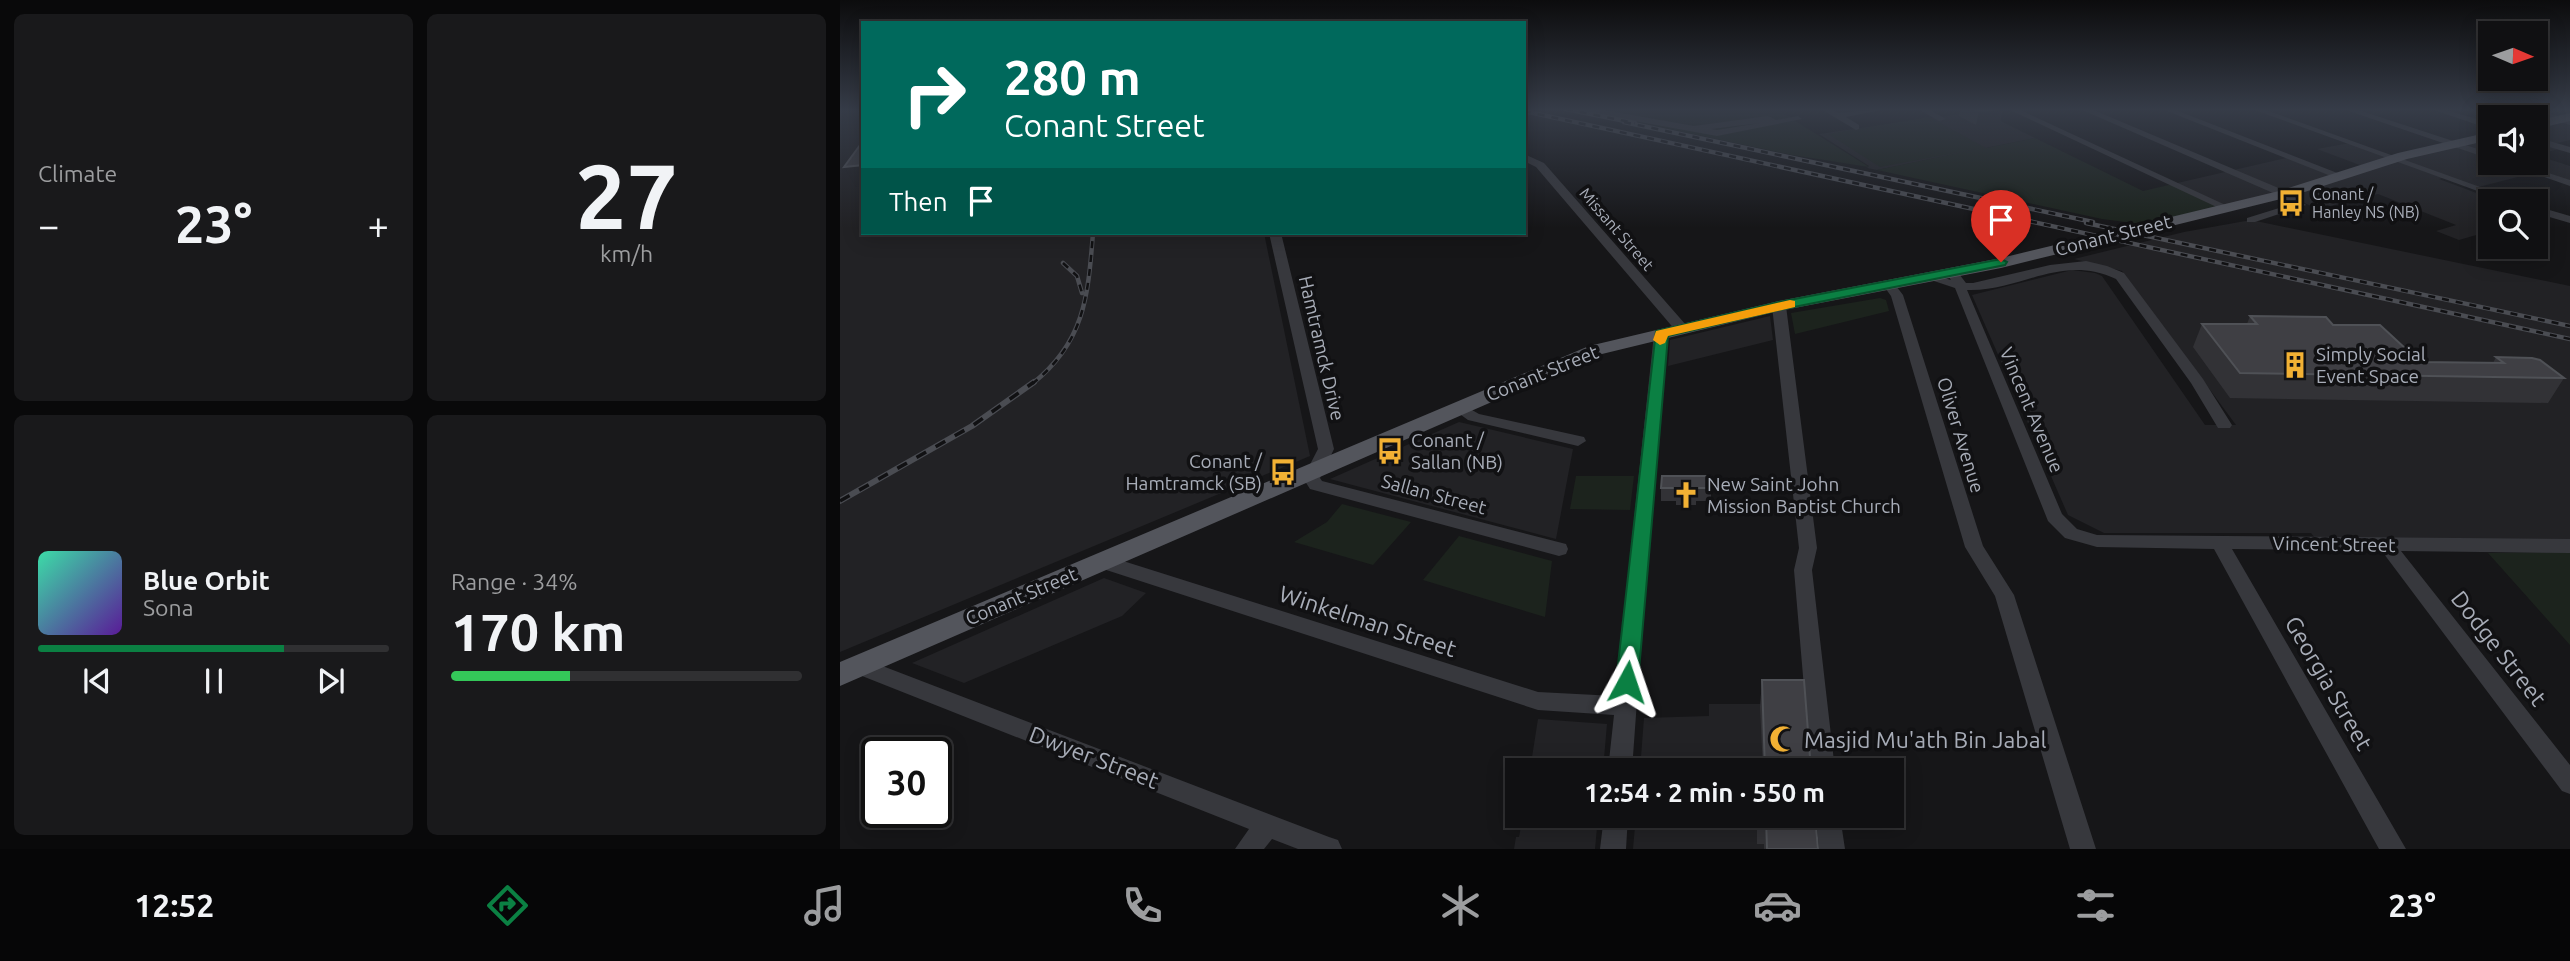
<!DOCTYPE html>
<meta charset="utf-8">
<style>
:root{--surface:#101012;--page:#19191b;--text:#f1f3f6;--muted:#9c9d9f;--line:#303032;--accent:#0b8043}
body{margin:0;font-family:Ubuntu,sans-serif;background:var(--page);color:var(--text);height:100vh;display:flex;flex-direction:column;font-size:26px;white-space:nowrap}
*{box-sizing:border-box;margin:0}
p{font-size:23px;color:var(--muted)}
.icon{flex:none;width:38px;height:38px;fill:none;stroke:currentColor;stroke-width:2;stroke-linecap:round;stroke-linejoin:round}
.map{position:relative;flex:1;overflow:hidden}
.details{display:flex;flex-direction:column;gap:14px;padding:14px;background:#09090a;width:840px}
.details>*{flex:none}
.hud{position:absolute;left:21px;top:21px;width:665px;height:214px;border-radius:0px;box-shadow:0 4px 18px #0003,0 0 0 2px var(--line);background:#00695c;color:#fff;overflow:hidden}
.needle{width:46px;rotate:92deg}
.fabs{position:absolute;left:1638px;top:21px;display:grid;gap:14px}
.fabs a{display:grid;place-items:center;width:70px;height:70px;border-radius:0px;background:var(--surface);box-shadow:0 4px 18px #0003,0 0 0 2px var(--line);font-size:35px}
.speed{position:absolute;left:21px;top:737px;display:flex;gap:14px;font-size:35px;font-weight:700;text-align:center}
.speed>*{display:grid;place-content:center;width:91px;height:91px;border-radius:50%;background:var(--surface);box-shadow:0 4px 18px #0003,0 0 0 2px var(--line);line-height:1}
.speed .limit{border:4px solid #111;border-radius:10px;background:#fff;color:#111}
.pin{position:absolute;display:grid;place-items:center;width:60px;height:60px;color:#fff;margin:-72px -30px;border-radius:50% 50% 50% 0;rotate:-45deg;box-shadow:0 0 7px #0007}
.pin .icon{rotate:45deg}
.me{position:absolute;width:77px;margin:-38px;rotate:5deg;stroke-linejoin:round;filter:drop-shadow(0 0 5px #0008)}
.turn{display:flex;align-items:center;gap:24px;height:147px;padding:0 28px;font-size:32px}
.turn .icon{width:91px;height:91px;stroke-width:2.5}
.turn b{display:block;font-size:49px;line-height:60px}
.then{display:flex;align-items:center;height:66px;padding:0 28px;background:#0003;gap:14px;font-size:26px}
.big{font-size:52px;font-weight:700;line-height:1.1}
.details .card{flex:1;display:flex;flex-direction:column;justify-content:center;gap:10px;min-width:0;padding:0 24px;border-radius:10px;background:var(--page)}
.details .dial{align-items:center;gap:0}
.dial b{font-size:91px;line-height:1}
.song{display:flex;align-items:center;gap:21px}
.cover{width:84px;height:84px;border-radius:10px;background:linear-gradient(135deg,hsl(160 70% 55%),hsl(270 70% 35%))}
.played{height:7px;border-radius:4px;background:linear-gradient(90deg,var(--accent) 70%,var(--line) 70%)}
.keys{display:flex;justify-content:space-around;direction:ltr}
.heat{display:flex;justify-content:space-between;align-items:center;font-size:38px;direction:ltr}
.charge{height:10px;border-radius:5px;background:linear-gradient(90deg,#34c759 34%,var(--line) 0)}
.details .tiles{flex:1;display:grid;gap:14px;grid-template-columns:repeat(2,1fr)}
.trip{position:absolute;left:665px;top:758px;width:399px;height:70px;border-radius:0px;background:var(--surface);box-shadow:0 4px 18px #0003,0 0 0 2px var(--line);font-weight:700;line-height:70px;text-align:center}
.dock{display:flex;height:112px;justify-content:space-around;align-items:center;background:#060607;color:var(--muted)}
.dock .icon{width:49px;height:49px}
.dock .current{color:var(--accent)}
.dock b{font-size:32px;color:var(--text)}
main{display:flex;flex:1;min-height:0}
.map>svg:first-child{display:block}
</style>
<main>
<section class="details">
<div class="tiles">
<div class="card"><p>Climate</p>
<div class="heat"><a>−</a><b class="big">23°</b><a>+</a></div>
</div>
<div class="card dial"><b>27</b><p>km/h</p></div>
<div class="card">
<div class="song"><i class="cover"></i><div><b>Blue Orbit</b><p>Sona</p></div></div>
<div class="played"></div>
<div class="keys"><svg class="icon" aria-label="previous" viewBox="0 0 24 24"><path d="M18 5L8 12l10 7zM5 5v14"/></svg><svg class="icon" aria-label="pause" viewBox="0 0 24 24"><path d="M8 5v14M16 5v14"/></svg><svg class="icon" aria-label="next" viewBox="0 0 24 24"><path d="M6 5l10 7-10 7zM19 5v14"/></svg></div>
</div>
<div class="card"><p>Range · 34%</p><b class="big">170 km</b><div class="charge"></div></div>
</div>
</section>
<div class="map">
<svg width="1730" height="849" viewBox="0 0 1730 849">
<rect width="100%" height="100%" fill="#161618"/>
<path fill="#222225" d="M0 109H23V233H424L470 456 0 652Z
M1668 109H1730V140L1713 144 1723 148 1696 155 1730 166V183L1697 172 1635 188 1606 177 1599 179 1658 201H1650V231L1619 240 1596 231 1616 225 1538 194 1478 209 1444 194 1387 208 1333 184 1450 157 1500 176 1525 167 1477 149 1510 143 1555 159 1650 136V163H1696V117H1650V126L1626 118Z
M1140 111 1195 138 1037 170 1027 168 1029 166 979 134Z
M1411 220 1730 286V542H1478L1471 533H1264L1228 515 1132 295 1232 270 1255 273 1262 276 1365 425H1396L1282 271 1234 259 1344 232Z
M930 316 933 340 828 366 830 340Z
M619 422 733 449 716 539 490 479Z
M264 578 306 593 282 616 124 683 72 663Z
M869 704H921L923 770H800L804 718 869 716Z
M698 719 767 724 763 770H690Z
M683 816H758L755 849H674L676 837H679Z
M796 816H924L926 849H793Z"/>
<path fill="#1c231d" d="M749 109H936L1029 167 952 155 754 113Z
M1089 117 1146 148 1195 138 1303 191 1333 184 1387 208 1308 225 1262 219 1037 170 1137 149 1040 167 988 134Z
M1040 298 1046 300 1049 311 955 334 951 313Z
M736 476H794L790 510 730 509Z
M502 504 571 522 533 565 454 542 487 522Z
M619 536 712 561 705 617 583 580Z
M1730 552V645L1648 553Z"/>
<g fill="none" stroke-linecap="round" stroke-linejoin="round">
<path fill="#37383d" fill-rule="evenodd" d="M741 109H758L854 126 928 116 936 120 958 116 962 119 877 136 745 112ZM920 123 877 130 871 129Z
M981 109H991L998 113 1046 109 1006 117 1019 125V129L1016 130Z
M1078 109H1088L1106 119 1099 121Z
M1168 109H1178L1392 208 1383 210Z
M1240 109H1251L1448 192 1466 205 1415 222H1407V218L1452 204 1440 196Z
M1322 109H1333L1505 176 1496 178Z
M1412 109H1423L1679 201H1665Z
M1503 109H1515L1650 153V159Z
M1591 109H1603L1650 123V129Z
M1680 109H1693L1730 119V125Z
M1696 137 1730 147V153L1696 143Z
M684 154 704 163 846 325 848 328 846 331H836L696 167 684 161Z
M1664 163H1678L1730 180V186Z
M1696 206 1730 216V223L1696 213Z
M429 233H441L494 449 480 478 482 481 726 544 728 549 726 554 719 556 470 489 463 478 478 449Z
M1246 261 1267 266 1284 273 1363 379 1392 425 1390 428H1378L1351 383 1276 279C1220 253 1181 292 1127 290L1222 514 1237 529 1257 535 1730 539V553L1561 551 1730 765V794L1722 791 1541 550 1392 549 1566 849H1539L1374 549 1257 547 1225 538 1208 521 1115 288 1085 278 1091 274 1111 280 1106 273 1112 269 1116 270 1126 283H1133L1210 265Z
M1049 281 1053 282 1063 295 1143 546 1174 595 1256 849H1230L1155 596 1125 547 1051 296 1043 285Z
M939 302 946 306 977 548 972 570 995 770H971L954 570 959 548 932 306Z
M821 330 828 334 809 535 792 770H768L774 715 698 710 254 566 252 561 254 556 261 554 698 692 775 696 814 334Z
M618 402 639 414 744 437 746 441 738 446 628 420 610 407Z
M19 657 489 837 498 840 502 849H458L432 839 424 849H395L409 829 12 672 8 666 12 660Z
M764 816H788L786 849H760Z
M976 816H1000L1005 849H979Z"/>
<path fill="#53555c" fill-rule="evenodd" d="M1730 113V121L1696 129V121Z
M1650 132V140L1567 159 1449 197 1161 268 939 311 762 354 0 686V662L749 346 939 301 1161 258 1439 191 1558 153Z"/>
<defs>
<path id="rail-far1" d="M726 109 795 123
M684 111 1730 339
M784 122 1253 222
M1246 223 1730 326
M223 263 237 276 242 293
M192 384C245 342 248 296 253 233"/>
<path id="rail" d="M0 501 132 426 194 382"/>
</defs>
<use href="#rail-far1" stroke="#4a4c52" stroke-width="4.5"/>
<use href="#rail" stroke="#4a4c52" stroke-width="6"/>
<use href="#rail-far1" stroke="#111113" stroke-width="2.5" stroke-dasharray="7" stroke-linecap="butt"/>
<use href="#rail" stroke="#111113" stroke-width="3.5" stroke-dasharray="11" stroke-linecap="butt"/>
</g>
<path fill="#323236" d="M1120 109H1162L1160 123 1136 125 1119 116Z
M1410 316 1493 325 1580 362 1653 363 1656 357 1724 378 1708 403 1390 398 1353 347 1362 324H1407Z
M871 476V501H856V505H836V501H821V488Z
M922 680 971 770H923L920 707Z
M911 816H975L978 849H924V844H917V826H911Z"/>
<path fill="#212124" d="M1162 109 1160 123 1136 125 1139 111Z
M23 165V186L16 187 4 167Z"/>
<path fill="#3f3f44" stroke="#4f5156" stroke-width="2" d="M1133 109H1162L1139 111Z
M23 141V165L4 167Z
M1410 316 1486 317 1493 325H1540L1580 362 1664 363 1656 357 1692 358 1700 360 1724 378 1400 373 1362 324H1417Z
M822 476H871V488H856V492H836V488H821Z
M922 680H964L971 770H925Z
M919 816H975L978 849H927L926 817H919Z"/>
<linearGradient id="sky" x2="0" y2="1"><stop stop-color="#0c0c0d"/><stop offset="0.48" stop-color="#363c48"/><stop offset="1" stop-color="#363c48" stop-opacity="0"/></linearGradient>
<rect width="1730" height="228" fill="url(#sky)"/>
<path fill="#0b8043" stroke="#07532c" stroke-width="2" d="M1161 259 1167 262 1165 265 939 310 828 336 798 682 795 688 787 691 779 688 776 682 816 331 939 302Z"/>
<path fill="#f59e0b" d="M950 300 955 301V307L828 336 825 343 820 345 813 340 816 331Z"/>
<defs>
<symbol id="bus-bare" viewBox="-9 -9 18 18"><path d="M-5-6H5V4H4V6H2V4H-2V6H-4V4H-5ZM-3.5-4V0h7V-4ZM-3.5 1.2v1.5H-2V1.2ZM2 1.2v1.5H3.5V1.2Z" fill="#f2b134" stroke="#111113" stroke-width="2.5" paint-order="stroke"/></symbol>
<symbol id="building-bare" viewBox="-9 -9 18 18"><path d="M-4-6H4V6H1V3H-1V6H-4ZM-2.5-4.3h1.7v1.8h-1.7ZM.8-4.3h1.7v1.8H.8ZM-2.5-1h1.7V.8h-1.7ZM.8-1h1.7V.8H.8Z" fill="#f2b134" stroke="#111113" stroke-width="2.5" paint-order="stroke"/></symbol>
<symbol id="church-bare" viewBox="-9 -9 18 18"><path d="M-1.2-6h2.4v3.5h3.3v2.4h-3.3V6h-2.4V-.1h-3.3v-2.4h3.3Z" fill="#f2b134" stroke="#111113" stroke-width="2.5" paint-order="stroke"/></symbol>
<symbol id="mosque-bare" viewBox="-9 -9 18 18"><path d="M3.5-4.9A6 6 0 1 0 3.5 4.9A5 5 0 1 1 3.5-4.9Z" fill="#f2b134" stroke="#111113" stroke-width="2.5" paint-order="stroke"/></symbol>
</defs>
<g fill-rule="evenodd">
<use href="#bus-bare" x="1432" y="184" width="38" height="38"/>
<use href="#building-bare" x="1436" y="346" width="38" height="38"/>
<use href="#bus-bare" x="531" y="432" width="38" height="38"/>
<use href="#bus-bare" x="424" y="453" width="38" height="38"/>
<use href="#church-bare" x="827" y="476" width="38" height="38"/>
<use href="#mosque-bare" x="924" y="720" width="38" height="38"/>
</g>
<g text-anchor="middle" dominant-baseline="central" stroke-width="7" stroke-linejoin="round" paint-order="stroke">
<g font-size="16" fill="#a8adb8" stroke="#111113" text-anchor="start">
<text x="1472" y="194">Conant /<tspan x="1472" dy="18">Hanley NS (NB)</tspan></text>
</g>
<g font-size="16" fill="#a8adb8" stroke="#111113">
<text transform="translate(777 229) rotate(49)">Missant Street</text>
</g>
<g font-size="19" fill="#a8adb8" stroke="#111113">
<text transform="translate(1273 235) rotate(-14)">Conant Street</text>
<text transform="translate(482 348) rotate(77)">Hamtramck Drive</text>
<text transform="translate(702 373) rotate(-22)">Conant Street</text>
<text transform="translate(1192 410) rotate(67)">Vincent Avenue</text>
<text transform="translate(1121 435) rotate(73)">Oliver Avenue</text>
<text transform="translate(594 494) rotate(15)">Sallan Street</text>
<text transform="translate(1494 544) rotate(1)">Vincent Street</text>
<text transform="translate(181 596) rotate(-23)">Conant Street</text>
</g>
<g font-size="19" fill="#a8adb8" stroke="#111113" text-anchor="start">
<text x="1476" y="354">Simply Social<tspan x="1476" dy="22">Event Space</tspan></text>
<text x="571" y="440">Conant /<tspan x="571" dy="22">Sallan (NB)</tspan></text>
<text x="422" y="461" text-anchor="end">Conant /<tspan x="422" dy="22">Hamtramck (SB)</tspan></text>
<text x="867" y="484">New Saint John<tspan x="867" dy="22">Mission Baptist Church</tspan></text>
</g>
<g font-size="23" fill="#a8adb8" stroke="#111113">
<text transform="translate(528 621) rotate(18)">Winkelman Street</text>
<text transform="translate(1659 648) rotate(52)">Dodge Street</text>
<text transform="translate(1489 683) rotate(60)">Georgia Street</text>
<text transform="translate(254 757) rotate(21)">Dwyer Street</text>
</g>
<g font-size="23" fill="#a8adb8" stroke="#111113" text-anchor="start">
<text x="964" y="739">Masjid Mu'ath Bin Jabal</text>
</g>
</g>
</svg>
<div class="fabs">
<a><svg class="needle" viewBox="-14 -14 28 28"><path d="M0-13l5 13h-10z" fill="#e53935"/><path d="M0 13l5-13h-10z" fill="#9c9d9f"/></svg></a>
<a><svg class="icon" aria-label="sound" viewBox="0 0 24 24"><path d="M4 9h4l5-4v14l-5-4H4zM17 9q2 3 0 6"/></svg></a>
<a><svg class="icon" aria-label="search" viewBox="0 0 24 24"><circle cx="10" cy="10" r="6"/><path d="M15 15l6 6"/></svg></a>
</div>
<div class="speed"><div class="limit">30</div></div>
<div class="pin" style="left:1161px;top:262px;background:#d93025"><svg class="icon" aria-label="arrive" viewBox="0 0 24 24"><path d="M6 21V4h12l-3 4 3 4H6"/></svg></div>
<svg class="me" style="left:787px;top:682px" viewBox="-20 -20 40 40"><path d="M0-17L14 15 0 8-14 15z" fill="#0b8043" stroke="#fff" stroke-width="4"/></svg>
<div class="trip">12:54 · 2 min · 550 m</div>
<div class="hud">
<div class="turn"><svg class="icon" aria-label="right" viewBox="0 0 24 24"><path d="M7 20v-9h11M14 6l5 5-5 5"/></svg><div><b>280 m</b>Conant Street</div></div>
<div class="then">Then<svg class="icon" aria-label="arrive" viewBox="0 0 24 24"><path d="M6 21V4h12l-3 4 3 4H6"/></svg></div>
</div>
</div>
</main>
<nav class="dock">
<b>12:52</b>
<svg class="icon current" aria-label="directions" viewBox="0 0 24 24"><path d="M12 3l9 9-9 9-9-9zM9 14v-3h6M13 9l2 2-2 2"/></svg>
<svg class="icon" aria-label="music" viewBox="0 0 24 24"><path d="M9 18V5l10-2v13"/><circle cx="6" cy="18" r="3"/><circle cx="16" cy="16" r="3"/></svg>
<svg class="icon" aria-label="phone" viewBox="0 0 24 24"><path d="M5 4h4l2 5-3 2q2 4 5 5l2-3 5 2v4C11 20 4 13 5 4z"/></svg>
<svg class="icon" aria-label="climate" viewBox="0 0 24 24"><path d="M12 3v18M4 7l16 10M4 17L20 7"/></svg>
<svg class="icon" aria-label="car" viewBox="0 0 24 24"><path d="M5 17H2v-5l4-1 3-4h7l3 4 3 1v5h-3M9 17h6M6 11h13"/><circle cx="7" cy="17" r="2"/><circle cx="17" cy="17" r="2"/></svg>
<svg class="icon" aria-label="filters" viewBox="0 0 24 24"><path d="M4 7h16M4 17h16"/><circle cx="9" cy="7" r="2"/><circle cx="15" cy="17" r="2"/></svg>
<b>23°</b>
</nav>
